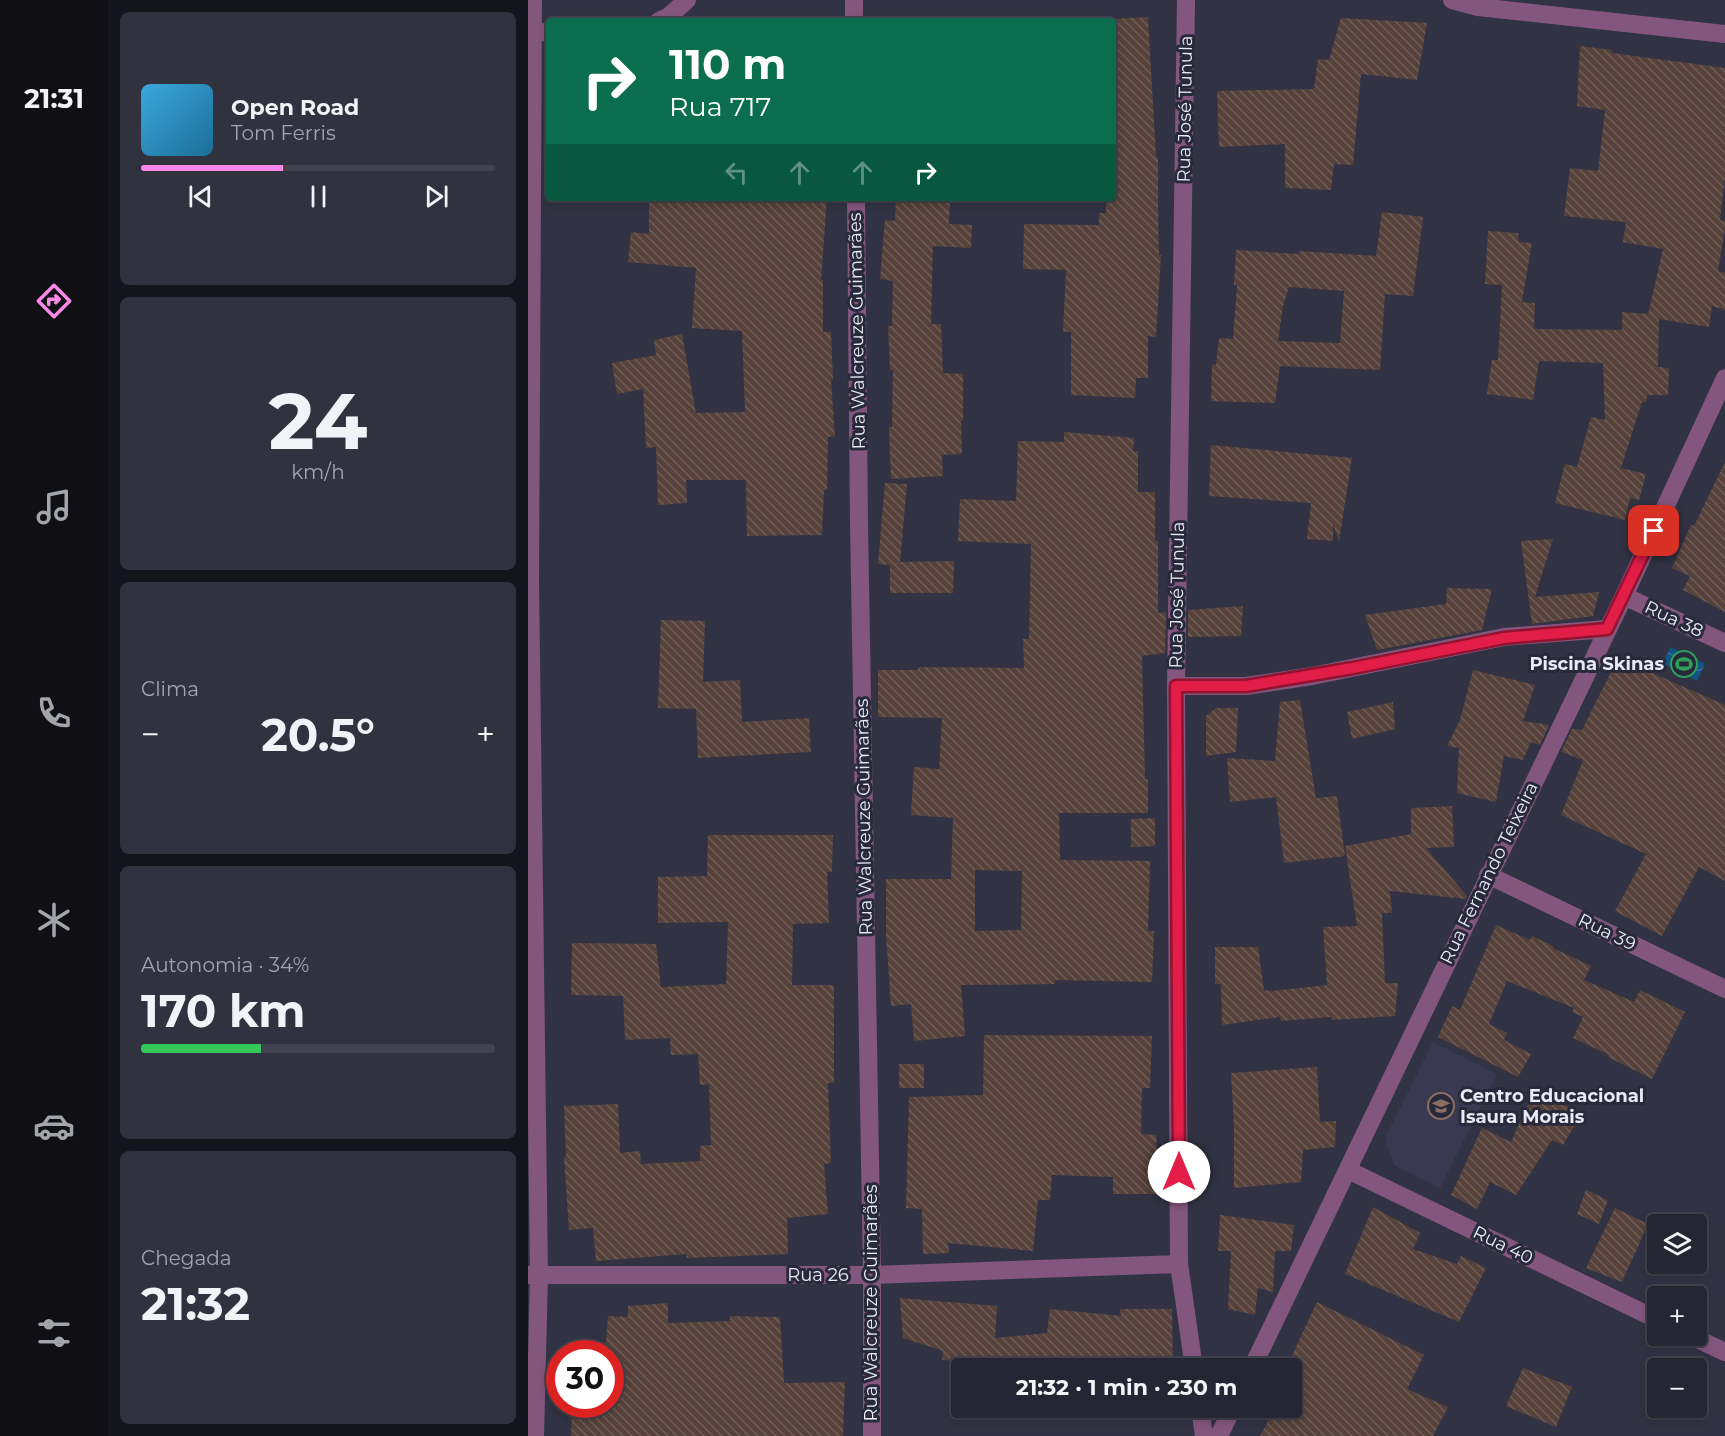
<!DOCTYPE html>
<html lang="pt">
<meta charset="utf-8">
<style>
:root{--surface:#252633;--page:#31323f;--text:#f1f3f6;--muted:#a3a5ac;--line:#42434e;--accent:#f988e9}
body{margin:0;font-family:Montserrat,sans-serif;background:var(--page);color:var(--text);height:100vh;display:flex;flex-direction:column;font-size:22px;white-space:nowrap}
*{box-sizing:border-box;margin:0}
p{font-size:20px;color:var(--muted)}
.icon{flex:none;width:33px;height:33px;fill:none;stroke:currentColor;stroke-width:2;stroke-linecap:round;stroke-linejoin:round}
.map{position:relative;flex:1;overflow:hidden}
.drawer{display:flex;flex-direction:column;gap:12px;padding:12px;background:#14151c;width:420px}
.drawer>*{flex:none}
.top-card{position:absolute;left:18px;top:18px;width:570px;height:183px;border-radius:6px;box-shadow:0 3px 9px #0003,0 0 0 2px var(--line);background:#0b6e4f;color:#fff;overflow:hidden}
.controls{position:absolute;left:1119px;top:1214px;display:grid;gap:12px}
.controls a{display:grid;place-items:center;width:60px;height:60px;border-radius:6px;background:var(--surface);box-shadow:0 3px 9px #0003,0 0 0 2px var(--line);font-size:30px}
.speed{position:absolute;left:18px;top:1340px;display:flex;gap:12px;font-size:30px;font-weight:700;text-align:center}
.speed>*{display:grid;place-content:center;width:78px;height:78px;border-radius:50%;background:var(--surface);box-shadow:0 3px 9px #0003,0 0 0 2px var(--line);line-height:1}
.speed .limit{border:9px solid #d22;background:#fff;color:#111}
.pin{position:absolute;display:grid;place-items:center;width:51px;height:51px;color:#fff;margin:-26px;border-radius:12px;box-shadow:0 3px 9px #0006}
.me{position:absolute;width:66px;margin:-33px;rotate:0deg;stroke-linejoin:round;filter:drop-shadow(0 0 4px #0008)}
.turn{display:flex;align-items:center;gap:21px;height:126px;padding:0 24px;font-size:27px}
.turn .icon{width:78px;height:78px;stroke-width:2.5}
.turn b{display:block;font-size:42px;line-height:51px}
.lanes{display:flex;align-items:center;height:57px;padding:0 24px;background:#0003;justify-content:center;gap:30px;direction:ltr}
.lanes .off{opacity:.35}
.big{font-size:45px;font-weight:700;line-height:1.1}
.drawer .widget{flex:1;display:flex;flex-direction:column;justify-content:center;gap:9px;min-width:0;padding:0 21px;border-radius:9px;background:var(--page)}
.drawer .dial{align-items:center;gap:0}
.dial b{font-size:78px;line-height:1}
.song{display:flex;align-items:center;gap:18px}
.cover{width:72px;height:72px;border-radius:9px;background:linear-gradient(135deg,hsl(200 70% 55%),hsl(200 70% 35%))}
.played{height:6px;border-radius:3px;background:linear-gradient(90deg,var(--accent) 40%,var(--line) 40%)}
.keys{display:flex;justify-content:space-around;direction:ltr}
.heat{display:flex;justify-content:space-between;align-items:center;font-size:33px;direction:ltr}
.charge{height:9px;border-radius:4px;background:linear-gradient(90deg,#34c759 34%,var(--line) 0)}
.trip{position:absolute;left:423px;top:1358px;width:351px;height:60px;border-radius:6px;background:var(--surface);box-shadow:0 3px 9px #0003,0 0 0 2px var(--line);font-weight:700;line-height:60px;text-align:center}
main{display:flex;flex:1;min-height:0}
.menu{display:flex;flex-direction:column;width:108px;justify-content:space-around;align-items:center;background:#0f0f14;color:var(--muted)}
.menu .icon{width:42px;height:42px}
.menu .selected{color:var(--accent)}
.menu b{font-size:27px;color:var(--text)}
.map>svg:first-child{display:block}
</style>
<main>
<nav class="menu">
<b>21:31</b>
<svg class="icon selected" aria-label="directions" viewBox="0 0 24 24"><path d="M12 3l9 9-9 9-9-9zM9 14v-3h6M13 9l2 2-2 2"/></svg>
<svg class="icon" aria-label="music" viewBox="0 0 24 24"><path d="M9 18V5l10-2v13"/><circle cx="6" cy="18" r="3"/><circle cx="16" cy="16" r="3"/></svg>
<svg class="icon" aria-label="phone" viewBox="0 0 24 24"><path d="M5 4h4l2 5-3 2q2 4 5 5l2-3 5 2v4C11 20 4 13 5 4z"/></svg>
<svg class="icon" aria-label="climate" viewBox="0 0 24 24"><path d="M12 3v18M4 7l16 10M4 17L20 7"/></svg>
<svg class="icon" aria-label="car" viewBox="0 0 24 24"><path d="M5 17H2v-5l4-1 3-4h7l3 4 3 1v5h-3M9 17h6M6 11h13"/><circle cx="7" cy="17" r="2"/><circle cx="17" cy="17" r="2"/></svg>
<svg class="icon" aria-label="filters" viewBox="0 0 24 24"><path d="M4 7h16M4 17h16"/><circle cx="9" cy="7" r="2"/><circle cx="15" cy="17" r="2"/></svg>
</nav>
<section class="drawer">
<div class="widget">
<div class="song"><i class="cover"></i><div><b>Open Road</b><p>Tom Ferris</p></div></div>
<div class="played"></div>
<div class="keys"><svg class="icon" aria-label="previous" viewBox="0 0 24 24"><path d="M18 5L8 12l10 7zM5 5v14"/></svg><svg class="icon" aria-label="pause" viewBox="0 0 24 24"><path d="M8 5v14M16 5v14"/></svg><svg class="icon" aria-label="next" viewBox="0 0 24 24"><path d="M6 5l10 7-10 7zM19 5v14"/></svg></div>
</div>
<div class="widget dial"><b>24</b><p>km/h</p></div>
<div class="widget"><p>Clima</p>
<div class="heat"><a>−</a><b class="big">20.5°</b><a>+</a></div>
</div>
<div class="widget"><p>Autonomia · 34%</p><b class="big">170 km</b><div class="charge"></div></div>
<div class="widget"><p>Chegada</p><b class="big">21:32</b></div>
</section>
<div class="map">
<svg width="1197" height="1436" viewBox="0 0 1197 1436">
<defs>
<pattern id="water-waves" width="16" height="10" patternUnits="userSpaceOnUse" patternTransform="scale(1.5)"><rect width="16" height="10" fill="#115381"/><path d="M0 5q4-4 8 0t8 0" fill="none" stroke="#346c93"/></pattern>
<pattern id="building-back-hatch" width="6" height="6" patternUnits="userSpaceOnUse" patternTransform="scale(1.5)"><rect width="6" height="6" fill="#56423a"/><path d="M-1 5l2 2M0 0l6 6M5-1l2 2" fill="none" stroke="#6e5d57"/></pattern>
</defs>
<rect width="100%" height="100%" fill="#313344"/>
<path fill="#393a52" d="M905 1042 969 1074 912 1188 866 1165 857 1138Z"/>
<path fill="url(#water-waves)" d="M1143 647 1177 664 1169 681 1134 663Z"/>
<path fill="url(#building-back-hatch)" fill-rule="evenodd" d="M620 17 628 157H630V213L631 255H633L628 337 620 336V378H608L607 398 543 395V332H535L538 270 495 269 496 224 571 225V213H578V198H585V19Z
M813 18 899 23 889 80 833 74 825 165 806 164 803 190 757 188V144L691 147 689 91 786 89 790 59 801 60Z
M1052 46 1084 50V53L1197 68V177L1192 220 1197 221V228L1190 271 1197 273V310L1184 306 1181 327 1131 319 1130 367 1141 368 1140 395H1119L1118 402H1114L1093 468 1118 474 1111 500 1102 498 1097 520 1027 503 1037 464 1049 467 1063 417 1077 420 1075 363 1011 361 1005 400 959 394 964 360H970L974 285 957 284 960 231 990 233 991 242 1004 243 994 302 1007 303 1006 329 1094 330V312L1120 314 1135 249 1095 242 1098 222 1036 216 1042 168 1070 171 1077 110 1049 106Z
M121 198H299L293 280H295V332H303L305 380H303L307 436 300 437 299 490H296L294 535 219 536 218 480H158L159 503 130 505 128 447 118 448 115 389 89 394 84 363 128 355 126 340 154 334 168 413 217 412 214 331 164 328 168 268 100 262 103 232 121 234Z
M368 198H422L421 224 444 225 443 248 405 246 403 324H413L415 373 435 374V421H433L434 454 414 455 415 476 363 479 361 427H364L365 370H362L360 326H364L365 281 352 279 357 220 367 221Z
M854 212 895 217 885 296 857 294 852 370 752 366 747 403 683 401 684 364 688 365 691 338 705 339 709 285H706L708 250 771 254V251L848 256ZM761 287 816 291 812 343 750 341 755 306Z
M536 432 606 438 605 451H610V492H627V541H630V613L638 612 637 653 614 656 617 779H620V813H531L532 860 622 861 620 931H626L624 982 527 980V984L433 985 437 1036 386 1041 383 1004 363 1006 358 935V879H423L425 818 383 815 386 767 411 769 414 718 350 717V670H390V667L496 668 495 639H501L503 544 430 541 432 499 488 501 490 441 536 442ZM447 870 494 871 493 930 447 931Z
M683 445 824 458 811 541 805 524V541L779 539 783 503 681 496Z
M1197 462V612L1155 590 1162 576 1144 568 1163 525 1166 526Z
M357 483 379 484 372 562 426 561 425 593H362V565L350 564Z
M1025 539 1007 597 1071 592 1065 616 1004 624 993 541Z
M919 588 964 589 954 630 849 650 837 615 918 604Z
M715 606 713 636 660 637V610Z
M133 620 177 621 175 682 212 680 214 722 281 718 283 752 170 758 168 709 130 708Z
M1090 658 1197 705V881L1171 867 1134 936 1087 911 1118 854 1033 815 1055 760 1033 752 1044 729 1054 730Z
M945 670 1007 685 995 721 1021 725 1012 745 1003 742 995 760 976 756 968 802 929 793 931 748 919 746 932 720Z
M772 700 788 798 809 796 817 856 756 863 748 797 702 802 699 758 747 761 752 702Z
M865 702 867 729 824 739 819 712Z
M688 708H710L708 752 678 756V716Z
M924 806 926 847 898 848 939 896 938 899 862 891 864 913H854L857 983H870L867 1016 804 1020 803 1017 753 1021 752 1017 694 1025 693 984H687V947H730L736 990 744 991 799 985 795 927 829 926 817 846 883 834V808Z
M627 818V846L603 847V819Z
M180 835H305L304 872H299L301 923 265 924 264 985H306V1083H300L303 1163 296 1164 300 1214 259 1218 260 1254 159 1258 158 1254 68 1261 65 1228 41 1230 36 1157H38L36 1106 90 1104 92 1153 112 1151 113 1164 172 1161V1146L183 1145 181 1084 172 1085 170 1054 143 1055 142 1038 97 1040 95 996 43 995 44 943 128 944 133 987 198 984 200 922 130 923V877L179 876Z
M968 925 1002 940 1004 936 1025 946V948L1063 966 1056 980 1106 1002 1112 990 1157 1012 1124 1079 1080 1057 1081 1055 1045 1038 1055 1017 1044 1012 1046 1008 979 981 961 1024 979 1033 976 1040 1003 1054 990 1077 910 1037 924 1006 932 1010Z
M456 1035 624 1036 622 1088H614L613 1134 628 1135 629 1150H637V1194H585V1177L524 1175 522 1200H510L505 1251 420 1243 421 1253 395 1254 394 1209 378 1208 381 1097 455 1095Z
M371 1064H396V1088H371Z
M789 1067 792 1122 808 1121 807 1147 775 1150 773 1182 706 1188V1125L703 1073Z
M1006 1090 1054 1113 1035 1145 1024 1140 988 1195 962 1182 949 1209 923 1195 954 1128 983 1142Z
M1058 1190 1080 1200 1071 1224 1049 1214Z
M845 1207 892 1233 885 1249 929 1264 933 1256 958 1268 931 1322 817 1274Z
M1087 1208 1120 1224 1094 1282 1058 1268Z
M692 1215 766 1225 763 1251H747L745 1292 730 1288 727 1315 700 1309 703 1251H690Z
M372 1298 469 1306 467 1338 519 1333 522 1309 593 1316 592 1309H644L645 1368H450V1362L414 1360 415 1351 375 1338Z
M789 1302 896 1355 879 1389 920 1407 905 1436H732L748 1407H764V1379L769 1368H758Z
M140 1303V1323L202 1321V1316L252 1317 256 1383 317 1382 315 1436H43L44 1404H82V1353H77L80 1316 100 1317V1306Z
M995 1368 1044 1387 1028 1427 978 1406Z"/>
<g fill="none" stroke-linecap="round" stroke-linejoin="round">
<path stroke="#83567e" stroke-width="18" d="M5 0 2 581 11 1275 7 1436
M326 0V21
M658 0 648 686 651 1264 666 1368
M924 0 950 7 1197 34
M131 21 140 17 159 0
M0 33 21 32
M328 198 331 523 344 1275V1436
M1096 596 1197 643
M648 686H718L784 676 976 637 1079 629
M960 875 1197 989
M820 1170 1130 1320
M0 1275H344L651 1264
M1161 1335 1197 1352
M724 1368 1096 596 1197 378
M672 1407 676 1436
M691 1436 705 1407"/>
</g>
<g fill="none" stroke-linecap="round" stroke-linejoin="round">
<defs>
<path id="route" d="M651 1172 648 686H718L825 668 976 638 1079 629 1126 531"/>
</defs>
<use href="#route" stroke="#92132f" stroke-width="15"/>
<use href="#route" stroke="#e11d48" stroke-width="10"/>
</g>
<defs>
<symbol id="stadium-ring" viewBox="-11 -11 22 22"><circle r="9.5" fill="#28293a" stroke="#2e9e5b" stroke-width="1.5"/><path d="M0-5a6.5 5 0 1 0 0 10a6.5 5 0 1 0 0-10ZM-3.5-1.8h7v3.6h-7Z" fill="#2e9e5b"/></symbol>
<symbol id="school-ring" viewBox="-11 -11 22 22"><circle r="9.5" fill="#28293a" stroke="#8d6e63" stroke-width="1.5"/><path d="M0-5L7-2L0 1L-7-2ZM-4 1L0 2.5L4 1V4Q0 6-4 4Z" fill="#8d6e63"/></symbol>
</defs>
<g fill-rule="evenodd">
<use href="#stadium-ring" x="1141" y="649" width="30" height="30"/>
<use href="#school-ring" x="898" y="1091" width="30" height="30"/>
</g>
<g text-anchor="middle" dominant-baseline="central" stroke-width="6" stroke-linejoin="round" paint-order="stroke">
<g font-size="18" fill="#e9eaf6" stroke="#28293a">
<text transform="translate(657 109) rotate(-89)">Rua José Tunula</text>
<text transform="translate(329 331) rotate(-91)">Rua Walcreuze Guimarães</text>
<text transform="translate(649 595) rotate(-89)">Rua José Tunula</text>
<text transform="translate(1146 619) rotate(25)">Rua 38</text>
<text transform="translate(336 817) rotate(-91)">Rua Walcreuze Guimarães</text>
<text transform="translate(961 873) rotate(-64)">Rua Fernando Teixeira</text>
<text transform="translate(1079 932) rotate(26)">Rua 39</text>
<text transform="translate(975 1245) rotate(26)">Rua 40</text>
<text x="290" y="1275">Rua 26</text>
<text transform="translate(343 1303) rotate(-90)">Rua Walcreuze Guimarães</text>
</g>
<g font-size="18" font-weight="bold" fill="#e9eaf6" stroke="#28293a" text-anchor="end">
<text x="1136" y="664">Piscina Skinas</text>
<text x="932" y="1096" text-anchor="start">Centro Educacional<tspan x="932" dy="21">Isaura Morais</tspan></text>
</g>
</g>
</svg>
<div class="controls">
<a><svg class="icon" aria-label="layers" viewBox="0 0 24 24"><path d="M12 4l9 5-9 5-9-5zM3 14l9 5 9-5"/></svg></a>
<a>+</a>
<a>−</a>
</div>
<div class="speed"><div class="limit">30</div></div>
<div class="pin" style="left:1126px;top:531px;background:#d93025"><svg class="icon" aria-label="arrive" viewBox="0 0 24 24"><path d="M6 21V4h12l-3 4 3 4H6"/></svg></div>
<svg class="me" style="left:651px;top:1172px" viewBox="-20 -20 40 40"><circle r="19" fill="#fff"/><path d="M0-13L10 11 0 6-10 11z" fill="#e11d48"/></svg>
<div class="trip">21:32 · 1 min · 230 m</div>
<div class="top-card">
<div class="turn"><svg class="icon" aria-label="right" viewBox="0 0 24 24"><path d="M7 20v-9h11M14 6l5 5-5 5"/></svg><div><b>110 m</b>Rua 717</div></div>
<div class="lanes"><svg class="icon off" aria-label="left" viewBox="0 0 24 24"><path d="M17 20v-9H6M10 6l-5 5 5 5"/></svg><svg class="icon off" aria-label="ahead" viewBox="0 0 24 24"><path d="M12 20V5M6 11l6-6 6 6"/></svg><svg class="icon off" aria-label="ahead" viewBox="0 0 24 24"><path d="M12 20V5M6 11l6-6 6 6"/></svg><svg class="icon" aria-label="right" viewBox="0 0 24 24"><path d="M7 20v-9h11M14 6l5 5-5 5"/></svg></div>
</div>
</div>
</main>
